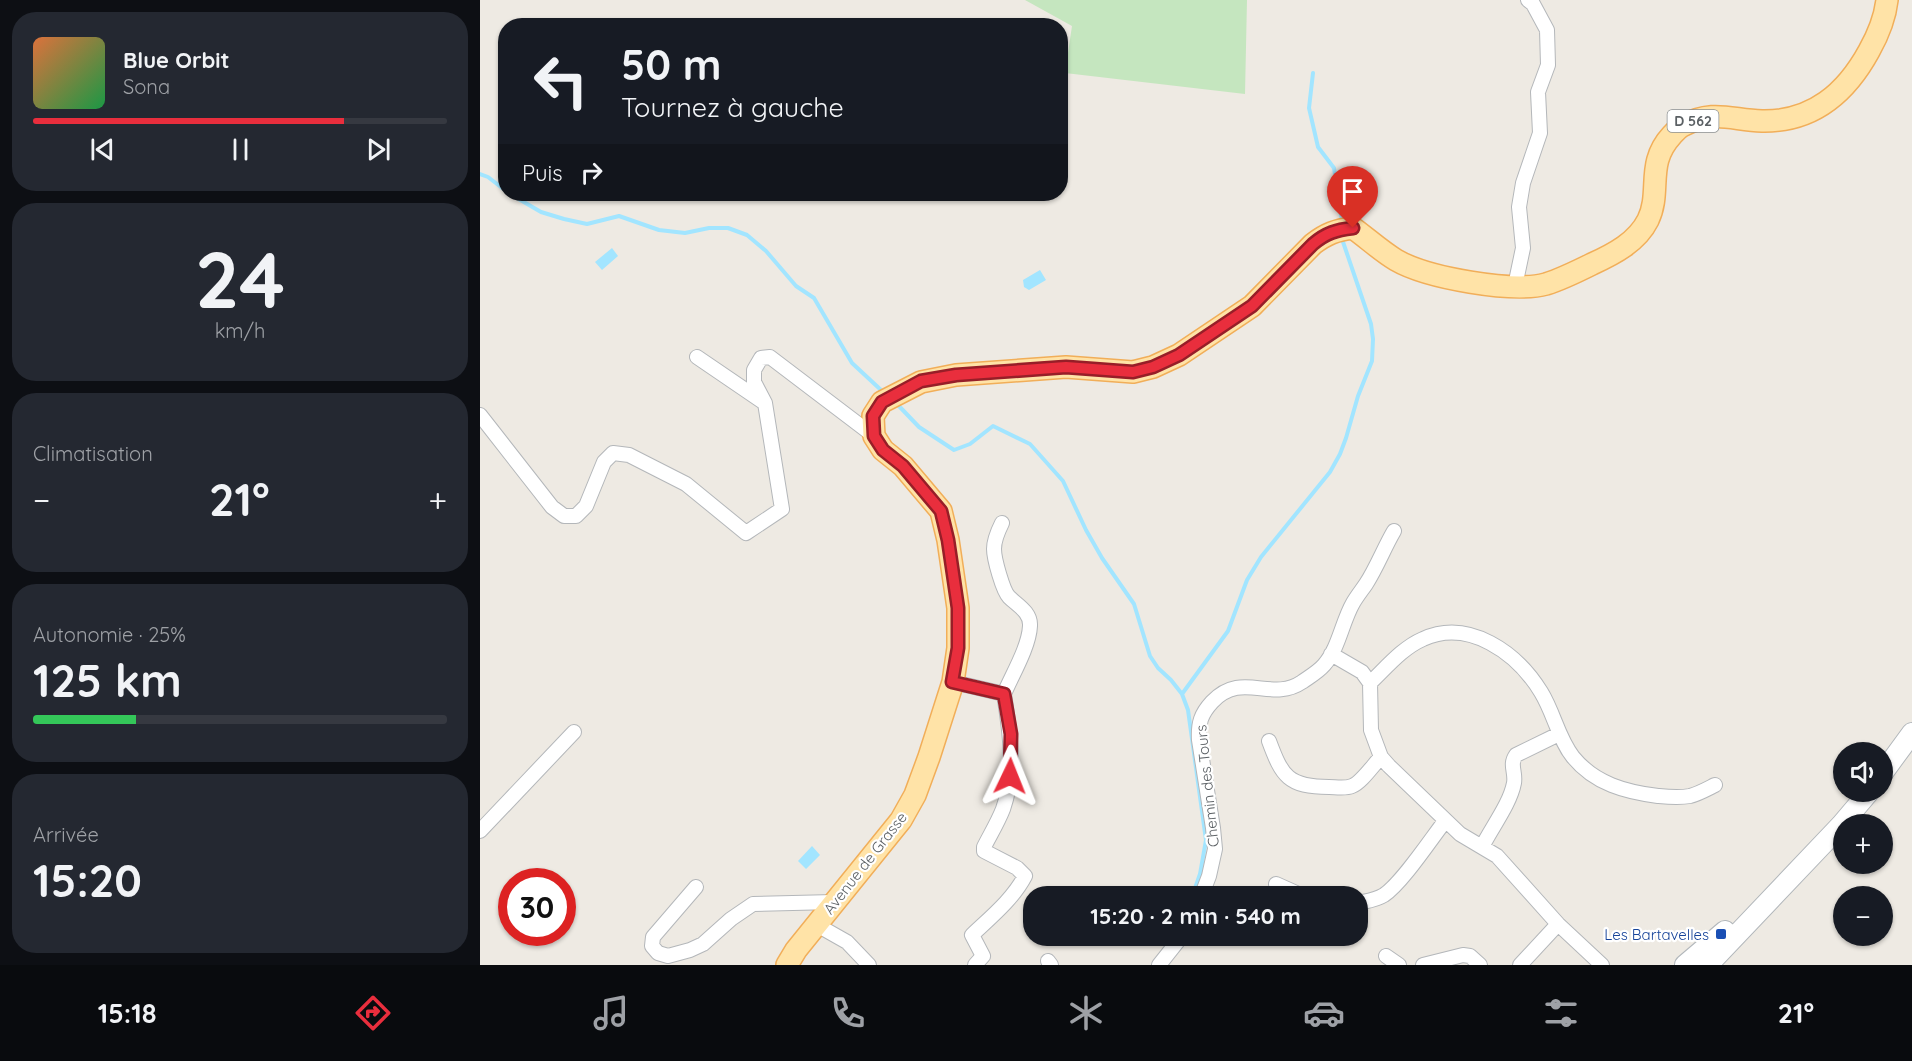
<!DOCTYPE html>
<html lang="fr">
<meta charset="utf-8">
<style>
:root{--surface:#171b24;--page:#242831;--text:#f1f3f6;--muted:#9ea1a6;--line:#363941;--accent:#e92e3d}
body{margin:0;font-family:Quicksand,sans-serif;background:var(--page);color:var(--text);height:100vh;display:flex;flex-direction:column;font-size:22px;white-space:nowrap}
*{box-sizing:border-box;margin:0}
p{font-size:20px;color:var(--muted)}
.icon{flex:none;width:33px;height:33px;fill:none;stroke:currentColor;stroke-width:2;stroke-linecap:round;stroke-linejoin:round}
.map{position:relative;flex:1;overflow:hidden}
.panel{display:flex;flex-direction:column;gap:12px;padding:12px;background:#0d0f14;width:480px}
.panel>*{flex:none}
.top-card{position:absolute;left:18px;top:18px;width:570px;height:183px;border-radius:24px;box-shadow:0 2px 4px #0004;background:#171b24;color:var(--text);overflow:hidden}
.buttons{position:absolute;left:1353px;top:742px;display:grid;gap:12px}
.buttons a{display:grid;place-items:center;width:60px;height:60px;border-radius:50%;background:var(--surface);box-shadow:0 2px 4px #0004;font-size:30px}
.speed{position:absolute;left:18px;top:868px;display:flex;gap:12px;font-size:30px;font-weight:700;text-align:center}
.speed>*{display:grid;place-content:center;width:78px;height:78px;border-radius:50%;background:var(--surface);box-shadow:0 2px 4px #0004;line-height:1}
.speed .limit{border:9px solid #d22;background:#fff;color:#111}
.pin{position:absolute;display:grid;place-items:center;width:51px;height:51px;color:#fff;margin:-62px -26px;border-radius:50% 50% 50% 0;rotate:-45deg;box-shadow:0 0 6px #0007}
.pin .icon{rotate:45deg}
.me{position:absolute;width:66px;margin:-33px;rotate:2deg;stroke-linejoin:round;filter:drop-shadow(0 0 4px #0008)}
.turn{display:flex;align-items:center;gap:21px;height:126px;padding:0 24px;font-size:27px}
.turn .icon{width:78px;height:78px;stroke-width:2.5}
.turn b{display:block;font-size:42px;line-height:51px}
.then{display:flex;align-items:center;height:57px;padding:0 24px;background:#0003;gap:12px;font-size:22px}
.big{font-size:45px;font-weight:700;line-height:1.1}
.panel .tile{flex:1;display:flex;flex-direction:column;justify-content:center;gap:9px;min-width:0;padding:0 21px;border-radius:24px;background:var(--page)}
.panel .dial{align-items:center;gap:0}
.dial b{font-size:78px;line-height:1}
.song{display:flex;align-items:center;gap:18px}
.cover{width:72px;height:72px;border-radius:9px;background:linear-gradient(135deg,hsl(20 70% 55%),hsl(140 70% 35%))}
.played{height:6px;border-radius:3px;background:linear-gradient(90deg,var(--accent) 75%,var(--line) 75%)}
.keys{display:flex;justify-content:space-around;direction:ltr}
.heat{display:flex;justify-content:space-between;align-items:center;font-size:33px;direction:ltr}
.charge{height:9px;border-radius:4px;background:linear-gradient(90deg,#34c759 25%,var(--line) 0)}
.trip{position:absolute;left:543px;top:886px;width:345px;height:60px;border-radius:24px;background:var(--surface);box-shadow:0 2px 4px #0004;font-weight:700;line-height:60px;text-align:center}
.menu{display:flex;height:96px;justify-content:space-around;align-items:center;background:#090b0e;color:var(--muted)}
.menu .icon{width:42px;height:42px}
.menu .current{color:var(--accent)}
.menu b{font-size:27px;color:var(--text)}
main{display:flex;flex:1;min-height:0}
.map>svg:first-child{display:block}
</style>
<main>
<section class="panel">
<div class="tile">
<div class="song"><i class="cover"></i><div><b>Blue Orbit</b><p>Sona</p></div></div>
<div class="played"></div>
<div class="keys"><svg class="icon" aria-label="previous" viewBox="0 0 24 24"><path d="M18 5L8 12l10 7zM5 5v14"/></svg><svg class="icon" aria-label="pause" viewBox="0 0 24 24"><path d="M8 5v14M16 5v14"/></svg><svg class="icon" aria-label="next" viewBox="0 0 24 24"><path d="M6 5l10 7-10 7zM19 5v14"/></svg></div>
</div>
<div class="tile dial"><b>24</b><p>km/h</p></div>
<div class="tile"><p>Climatisation</p>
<div class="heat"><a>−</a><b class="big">21°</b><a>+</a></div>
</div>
<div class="tile"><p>Autonomie · 25%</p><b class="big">125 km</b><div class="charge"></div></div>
<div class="tile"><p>Arrivée</p><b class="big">15:20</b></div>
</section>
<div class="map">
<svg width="1432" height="965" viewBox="0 0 1432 965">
<rect width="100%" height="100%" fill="#eeeae3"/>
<path fill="#c5e6bf" d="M545 0H767L765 94 585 73 592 26Z"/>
<path fill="#a2e5ff" d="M132 248 138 256 122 270 115 262Z
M560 270 566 280 549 290 544 287 543 280Z
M332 846 340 855 326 869 318 861Z"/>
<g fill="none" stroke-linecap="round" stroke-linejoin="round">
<path stroke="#a2e5ff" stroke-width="4" d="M833 73 829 108 838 147 854 168 862 221
M0 174 8 177 26 191
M30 194 61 212 84 219 107 224 139 216 179 230 205 233 229 228H248L267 235 286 251 316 286 334 298 372 363 401 390
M417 404 439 427 474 450 490 444 513 426 550 444 583 481 606 530 622 558 654 604 670 656 678 668 691 680 702 694 708 710 726 840 720 874 712 897
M702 694 748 631 767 580 781 557 850 472 860 454 866 438 878 396 892 361 893 339 891 324 862 239"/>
<defs>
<path id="street" d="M1035 286 1043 248 1039 207 1043 183 1060 133 1058 92 1068 65 1067 30 1053 4 1048 0
M217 357 283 402
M0 415 72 507 84 516H96L106 506 124 462 133 453 149 455 206 484 266 533 302 509 285 403 274 382V370L281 358 290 357 394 436
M522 523C518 531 514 540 514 549 514 559 523 591 529 597 537 605 551 612 550 626 549 647 532 675 524 694
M851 654 882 672 890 683 891 730 901 757 909 766 980 834 1017 856 1078 924 1122 965
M473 682 524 694C530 731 536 773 523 809 518 822 510 835 504 847V851L537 868 545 876C533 899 511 917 492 935L503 956 495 965
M890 683C906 668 922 648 943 639 989 618 1037 653 1061 692 1074 713 1078 738 1093 757 1115 784 1146 792 1178 796 1189 797 1199 798 1210 796 1218 794 1227 789 1235 785
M789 741C802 776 808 787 849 787 855 787 865 789 872 786 881 783 894 764 901 757
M0 831 94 732
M1002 847C1012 827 1030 804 1034 783 1036 772 1029 765 1036 755L1079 734
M796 884 825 897
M216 887 173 937 172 946 178 953 188 956 210 950 223 944 251 919 273 904 354 902
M721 897 729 876 735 849 733 828 719 740C718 723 721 714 732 702 762 670 791 703 822 682 829 677 838 672 844 665 859 648 862 622 873 603 877 596 882 590 886 584 897 567 904 548 914 531
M878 903C887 901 896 900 904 895 922 883 951 839 965 821
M337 925 367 942 389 965
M906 956 919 965
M568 961 571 965
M679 965 702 936
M943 965 983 955 990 956 1000 965
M1040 965 1078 924"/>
<path id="secondary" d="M1402 774 1432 733
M1205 965 1245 931
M1228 965 1361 825 1389 792"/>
<path id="primary" d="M307 965 316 950 421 820 435 795 449 757 473 682 478 648V608L468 540 461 511 423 466 403 450 394 436 393 416 402 402 441 382 476 375 586 367 653 372 673 367 699 355 772 306 833 244C846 234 856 230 873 228 887 238 901 251 916 260 947 278 1033 293 1066 284 1082 279 1098 271 1112 264 1134 254 1157 242 1168 220 1182 191 1165 164 1192 135 1195 132 1198 128 1202 126 1233 109 1251 120 1282 121 1333 122 1366 93 1389 51 1398 35 1405 18 1407 0"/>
</defs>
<use href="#street" stroke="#b4b7ba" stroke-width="16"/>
<use href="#secondary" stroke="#b2b7bb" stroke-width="22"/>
<use href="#primary" stroke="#f1ae59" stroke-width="24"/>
<use href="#street" stroke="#fff" stroke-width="14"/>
<use href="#secondary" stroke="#fff" stroke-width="20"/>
<use href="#primary" stroke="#ffe3a7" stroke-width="21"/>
</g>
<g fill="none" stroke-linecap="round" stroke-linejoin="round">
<defs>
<path id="route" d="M530 776 531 734 524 694 472 682 478 648V608L468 540 461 511 423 466 403 450 394 436 393 416 402 402 441 381 476 375 586 367 653 372 673 367 699 355 772 306 833 244C846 233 856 230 873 228"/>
</defs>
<use href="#route" stroke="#971e28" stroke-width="15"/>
<use href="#route" stroke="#e92e3d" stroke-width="10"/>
</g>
<rect fill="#1a4fb4" stroke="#fff" stroke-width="2" x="1235" y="928" width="12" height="12" rx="3"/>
<g text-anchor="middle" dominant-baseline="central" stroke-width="4.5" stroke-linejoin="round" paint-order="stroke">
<rect fill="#fff" stroke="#8c9092" stroke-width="1.5" x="1187.5" y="110" width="51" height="22" rx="4.5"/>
<g font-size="14" font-weight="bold" fill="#5b6064">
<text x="1213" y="121">D 562</text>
</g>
<g font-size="15" fill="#5b6064" stroke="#fff">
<text transform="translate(727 786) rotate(-96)">Chemin des Tours</text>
<text transform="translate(385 863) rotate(-52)">Avenue de Grasse</text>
</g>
<g font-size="15" fill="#164399" stroke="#fff" text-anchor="end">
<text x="1229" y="934">Les Bartavelles</text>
</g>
</g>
</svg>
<div class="buttons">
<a><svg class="icon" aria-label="sound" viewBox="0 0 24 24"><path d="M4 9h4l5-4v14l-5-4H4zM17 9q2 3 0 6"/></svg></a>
<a>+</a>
<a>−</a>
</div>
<div class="speed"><div class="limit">30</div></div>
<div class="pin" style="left:873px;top:228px;background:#d93025"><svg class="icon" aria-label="arrive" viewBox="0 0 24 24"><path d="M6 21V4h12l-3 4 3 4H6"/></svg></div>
<svg class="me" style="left:530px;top:776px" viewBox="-20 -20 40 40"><path d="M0-17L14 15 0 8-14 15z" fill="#e92e3d" stroke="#fff" stroke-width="4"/></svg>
<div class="trip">15:20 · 2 min · 540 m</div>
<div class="top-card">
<div class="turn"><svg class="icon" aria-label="left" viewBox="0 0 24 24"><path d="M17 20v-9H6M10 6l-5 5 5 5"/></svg><div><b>50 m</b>Tournez à gauche</div></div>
<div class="then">Puis<svg class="icon" aria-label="right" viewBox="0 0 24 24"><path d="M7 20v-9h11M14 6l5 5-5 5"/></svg></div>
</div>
</div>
</main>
<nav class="menu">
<b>15:18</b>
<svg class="icon current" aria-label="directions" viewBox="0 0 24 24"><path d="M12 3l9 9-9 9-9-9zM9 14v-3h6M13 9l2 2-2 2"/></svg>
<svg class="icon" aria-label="music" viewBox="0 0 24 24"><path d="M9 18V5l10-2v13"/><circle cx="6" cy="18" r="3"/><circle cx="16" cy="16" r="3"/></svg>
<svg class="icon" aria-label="phone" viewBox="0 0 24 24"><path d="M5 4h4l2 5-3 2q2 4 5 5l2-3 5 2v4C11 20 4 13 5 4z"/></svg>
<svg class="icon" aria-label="climate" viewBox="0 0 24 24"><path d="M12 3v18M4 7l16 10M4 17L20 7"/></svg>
<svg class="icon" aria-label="car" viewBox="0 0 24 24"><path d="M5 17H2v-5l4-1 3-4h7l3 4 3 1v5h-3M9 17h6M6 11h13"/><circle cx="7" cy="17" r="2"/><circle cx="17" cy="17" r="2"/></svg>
<svg class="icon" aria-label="filters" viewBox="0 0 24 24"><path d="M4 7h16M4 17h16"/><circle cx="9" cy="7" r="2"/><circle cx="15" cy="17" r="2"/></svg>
<b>21°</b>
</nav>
